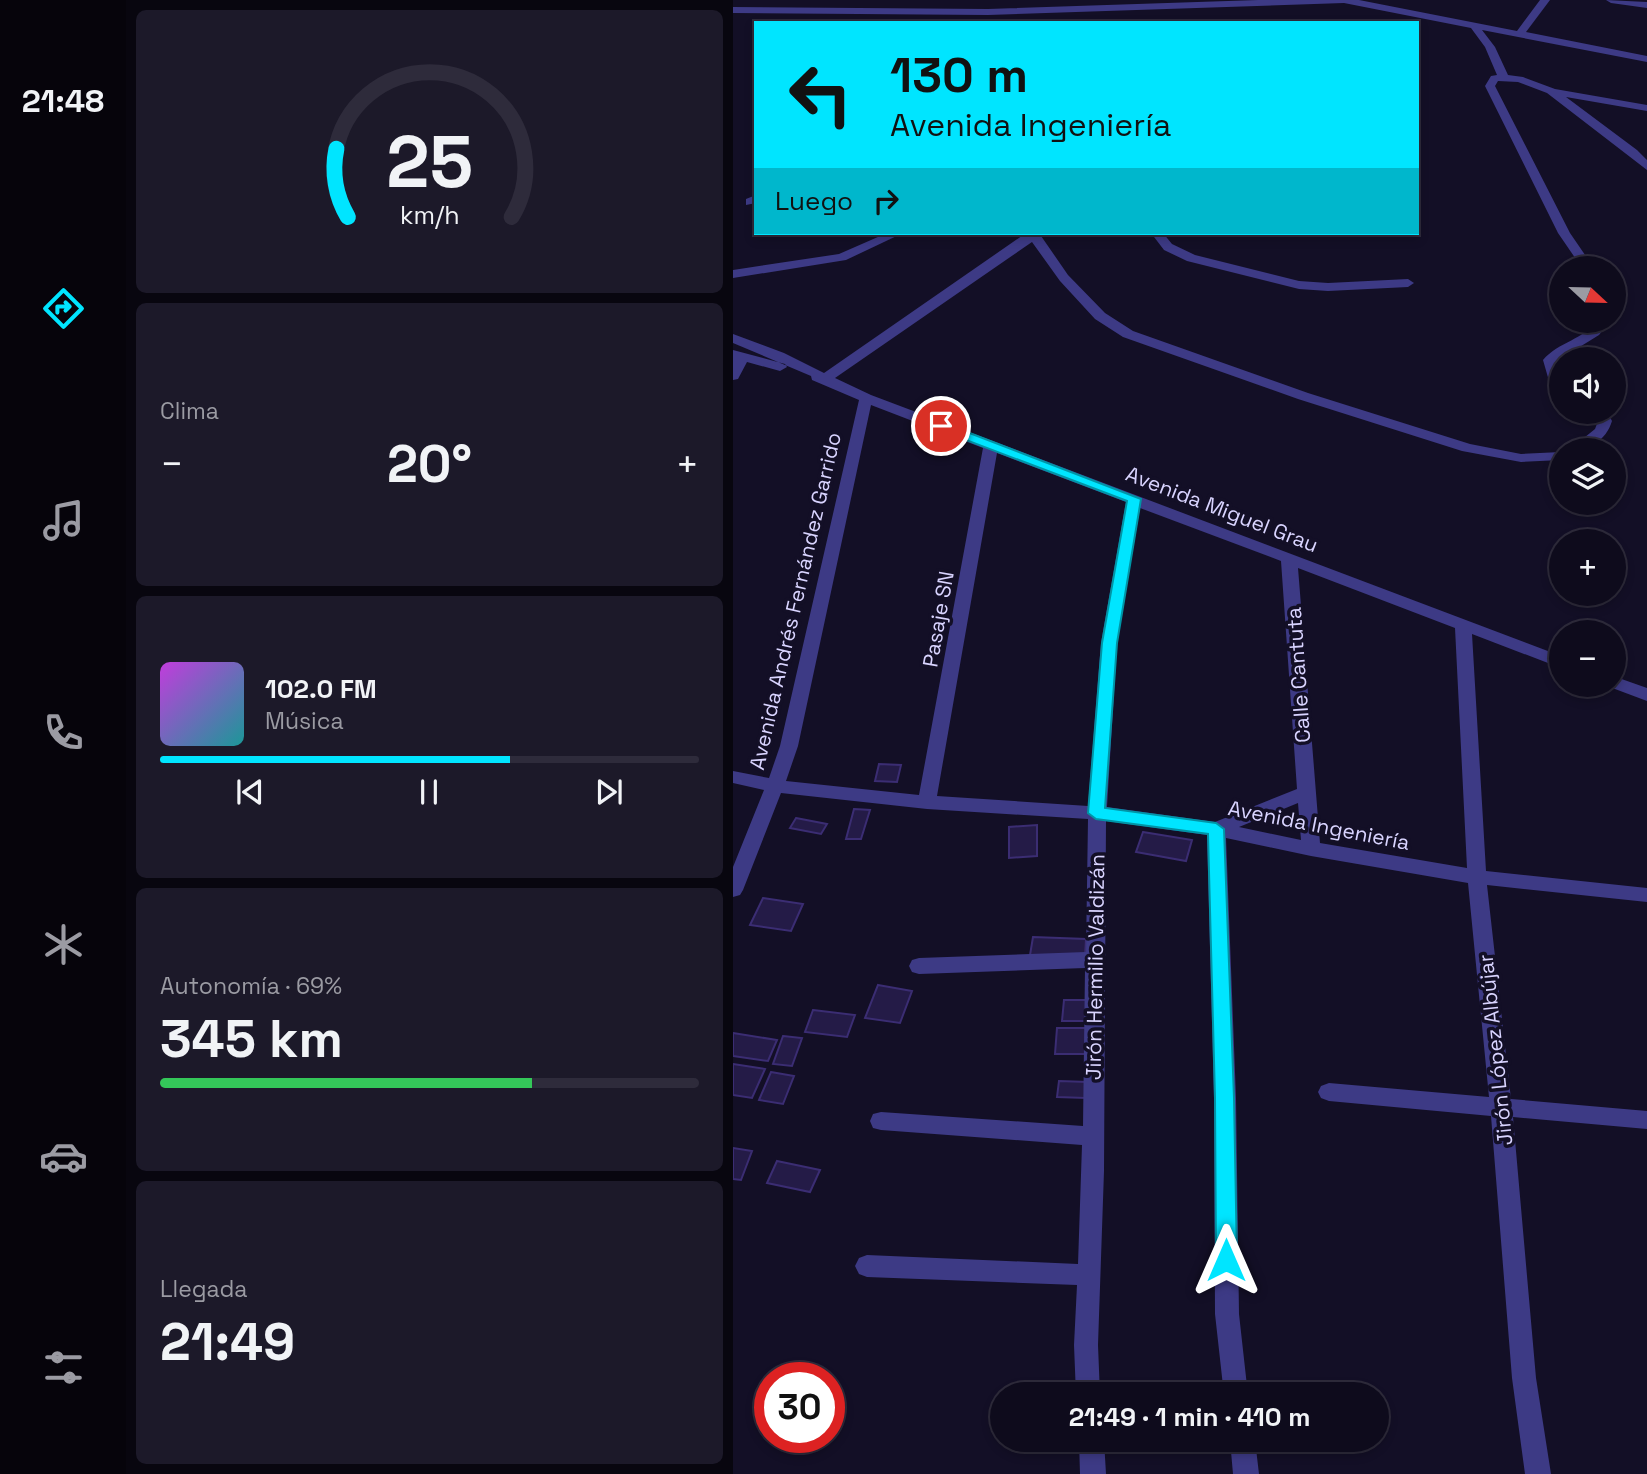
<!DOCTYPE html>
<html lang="es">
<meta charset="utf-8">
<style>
:root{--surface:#0e0b1c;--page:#1c1929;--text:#f1f3f6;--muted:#9b9ba3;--line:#2e2b3b;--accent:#00e5ff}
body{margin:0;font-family:"Space Grotesk",sans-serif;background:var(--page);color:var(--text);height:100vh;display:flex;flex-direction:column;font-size:26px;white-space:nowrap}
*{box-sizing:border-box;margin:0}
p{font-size:23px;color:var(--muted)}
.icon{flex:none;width:38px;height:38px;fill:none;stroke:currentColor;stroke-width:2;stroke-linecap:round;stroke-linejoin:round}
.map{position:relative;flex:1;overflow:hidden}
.details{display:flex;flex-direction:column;gap:10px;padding:10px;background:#08060f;width:607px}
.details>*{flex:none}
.guide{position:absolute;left:21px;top:21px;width:665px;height:214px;border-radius:0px;box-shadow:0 4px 10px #0003,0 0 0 2px var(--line);background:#00e5ff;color:#111;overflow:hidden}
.needle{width:46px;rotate:112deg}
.tools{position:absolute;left:816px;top:256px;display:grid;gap:14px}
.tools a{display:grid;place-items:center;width:77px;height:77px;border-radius:50%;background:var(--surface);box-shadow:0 4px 10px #0003,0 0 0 2px var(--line);font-size:35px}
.speed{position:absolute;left:21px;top:1362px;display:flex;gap:14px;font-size:35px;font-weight:700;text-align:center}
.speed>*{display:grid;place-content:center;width:91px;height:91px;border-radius:50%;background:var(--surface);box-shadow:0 4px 10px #0003,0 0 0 2px var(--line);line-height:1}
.speed .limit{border:10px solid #d22;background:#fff;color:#111}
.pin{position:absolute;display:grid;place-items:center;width:60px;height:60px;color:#fff;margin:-30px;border:4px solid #fff;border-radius:50%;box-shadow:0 2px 7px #0007}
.me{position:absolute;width:77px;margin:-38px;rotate:0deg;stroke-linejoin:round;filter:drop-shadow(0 0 5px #0008)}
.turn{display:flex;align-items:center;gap:24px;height:147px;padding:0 21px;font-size:32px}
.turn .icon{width:91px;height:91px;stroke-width:2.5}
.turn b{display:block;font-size:49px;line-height:60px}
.then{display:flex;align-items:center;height:66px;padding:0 21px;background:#0003;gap:14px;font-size:26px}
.big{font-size:52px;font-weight:700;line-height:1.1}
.details .tile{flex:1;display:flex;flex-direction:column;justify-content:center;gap:10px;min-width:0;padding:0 24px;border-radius:10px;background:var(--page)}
.details .dial{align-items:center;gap:0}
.dial svg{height:182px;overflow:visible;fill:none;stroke:var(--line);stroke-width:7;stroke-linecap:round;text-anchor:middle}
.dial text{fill:var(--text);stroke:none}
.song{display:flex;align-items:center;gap:21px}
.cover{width:84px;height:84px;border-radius:10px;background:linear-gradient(135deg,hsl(290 70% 55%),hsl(180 70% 35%))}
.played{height:7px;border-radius:4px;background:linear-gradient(90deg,var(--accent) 65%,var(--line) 65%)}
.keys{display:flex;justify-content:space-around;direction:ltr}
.heat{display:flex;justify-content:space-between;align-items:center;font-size:38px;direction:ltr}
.charge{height:10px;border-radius:5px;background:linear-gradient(90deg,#34c759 69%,var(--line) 0)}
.trip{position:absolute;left:257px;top:1382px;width:399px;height:70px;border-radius:35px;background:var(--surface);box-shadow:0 4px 10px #0003,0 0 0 2px var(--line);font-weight:700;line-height:70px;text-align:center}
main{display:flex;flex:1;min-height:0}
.dock{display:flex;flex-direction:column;width:126px;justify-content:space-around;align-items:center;background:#06040b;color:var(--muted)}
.dock .icon{width:49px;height:49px}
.dock .active{color:var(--accent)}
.dock b{font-size:32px;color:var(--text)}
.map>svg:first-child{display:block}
</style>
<main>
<nav class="dock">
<b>21:48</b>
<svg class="icon active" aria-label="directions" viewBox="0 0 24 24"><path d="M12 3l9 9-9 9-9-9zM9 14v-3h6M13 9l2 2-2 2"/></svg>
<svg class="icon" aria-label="music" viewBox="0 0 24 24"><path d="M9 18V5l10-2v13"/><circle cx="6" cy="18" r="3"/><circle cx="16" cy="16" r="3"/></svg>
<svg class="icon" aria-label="phone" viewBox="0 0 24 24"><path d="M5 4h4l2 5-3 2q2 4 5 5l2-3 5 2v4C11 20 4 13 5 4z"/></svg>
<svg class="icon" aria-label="climate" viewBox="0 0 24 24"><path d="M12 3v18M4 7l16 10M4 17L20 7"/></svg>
<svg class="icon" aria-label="car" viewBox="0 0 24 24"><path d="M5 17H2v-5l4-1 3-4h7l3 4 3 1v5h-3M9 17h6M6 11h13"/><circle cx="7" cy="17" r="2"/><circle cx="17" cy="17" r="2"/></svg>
<svg class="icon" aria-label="filters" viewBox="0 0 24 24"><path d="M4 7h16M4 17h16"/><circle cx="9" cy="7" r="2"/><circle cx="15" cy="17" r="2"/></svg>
</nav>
<section class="details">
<div class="tile dial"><svg viewBox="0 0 100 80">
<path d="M14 69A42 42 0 1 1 86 69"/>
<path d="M14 69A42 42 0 0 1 9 39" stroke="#00e5ff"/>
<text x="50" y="56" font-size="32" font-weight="700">25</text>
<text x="50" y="72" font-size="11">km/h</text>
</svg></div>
<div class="tile"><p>Clima</p>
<div class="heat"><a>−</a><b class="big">20°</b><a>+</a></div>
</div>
<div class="tile">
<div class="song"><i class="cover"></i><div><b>102.0 FM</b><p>Música</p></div></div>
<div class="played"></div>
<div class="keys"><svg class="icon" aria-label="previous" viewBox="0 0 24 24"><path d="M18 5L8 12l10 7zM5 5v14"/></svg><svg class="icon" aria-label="pause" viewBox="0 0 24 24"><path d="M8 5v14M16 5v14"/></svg><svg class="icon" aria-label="next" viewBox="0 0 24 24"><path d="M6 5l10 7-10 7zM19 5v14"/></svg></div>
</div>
<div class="tile"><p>Autonomía · 69%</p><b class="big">345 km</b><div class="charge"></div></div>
<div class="tile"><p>Llegada</p><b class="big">21:49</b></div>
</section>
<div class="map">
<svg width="914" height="1474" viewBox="0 0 914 1474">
<rect width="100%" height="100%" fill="#130f26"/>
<path fill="#241b47" stroke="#3b2d73" stroke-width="2" d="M146 764 168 765 164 782 142 781Z
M121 809 137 810 128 839H113Z
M63 818 94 824 88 834 57 828Z
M304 825V856L276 858V827Z
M410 832 459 840 453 861 403 852Z
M30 898 70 904 58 931 17 925Z
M300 937 353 939 352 957 297 955Z
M145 985 179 991 167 1023 132 1018Z
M331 1000H359L357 1021H329Z
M80 1010 122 1015 114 1037 72 1032Z
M324 1028H358L356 1054H322Z
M0 1033 44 1040 35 1061 0 1056Z
M50 1036 69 1038 59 1066 40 1064Z
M0 1064 32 1069 19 1098 0 1095Z
M38 1072 61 1076 50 1104 26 1100Z
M326 1081 355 1082 353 1098 324 1097Z
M0 1148 19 1151 8 1180 0 1179Z
M44 1161 87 1170 77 1192 34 1183Z"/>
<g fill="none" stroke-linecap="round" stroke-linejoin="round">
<path fill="#3d3a85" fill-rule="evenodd" d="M525 0H626L784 31 807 0H817L793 32 914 56V62L749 30 762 47 775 75 790 77 822 89 914 105V111L833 97 904 150 914 160V170L814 93 785 82 765 81 762 86 837 233 861 268H849L825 233 752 86 758 76 764 75 752 47 738 28 611 3 255 15 0 13V7L255 9Z
M873 0 914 2V8L878 3Z
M23 195V203L13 205V199Z
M154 233H170L113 260 0 278V270L106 254Z
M293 233H306L335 275 372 313 400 331 575 393 737 444 788 454 828 452V460L788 462 729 451 565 399 390 337 362 319 327 281 299 242 102 378 138 395 828 656V668L739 634 753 871 914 888V902L754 885 778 1099 914 1111V1129L780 1117 803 1378 818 1474H792L779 1378 758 1116 596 1101 588 1098 585 1092 588 1086 596 1083 756 1097 735 883 578 856 493 838 503 1098 506 1314 515 1395H491L482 1314 481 1098 474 835 373 821 371 1171 365 1345 367 1395H343L341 1345 344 1285 134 1277 126 1274 122 1266 126 1258 134 1255 345 1264 349 1145 148 1130 140 1128 137 1121 140 1114 148 1112 350 1126 352 968 186 974 179 972 176 966 179 960 186 958 353 952 355 819 194 809 48 793 10 890 7 895 0 897V867L31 790 0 783V771L36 778 47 746 126 400 79 380 78 376 0 343V334L51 353 91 373ZM138 405 250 448 186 795 53 781 65 746ZM264 453 393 502 368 643 355 806 204 796ZM407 508 548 561 564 789 482 822 374 807 384 643ZM565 568 722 628 734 868 587 843ZM565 803 568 840 506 827Z
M418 233H430L439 244 462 255 566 281 595 283 675 279 681 283 675 287 595 291 566 289 454 261 431 250Z
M865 320H878L866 335 824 361 828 387 816 381 810 360C825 342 852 339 865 320Z
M0 350 52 364 54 367 47 371 14 362 5 379 0 380Z
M860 411H874L879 421C873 441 856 450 836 450L862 429 865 421Z
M880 676 914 688V701L874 686 873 684H880Z
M346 1440H371L373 1474H347Z
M497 1440H522L526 1474H500Z"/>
</g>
<path fill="#00e5ff" stroke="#0095a6" stroke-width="2" d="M208 422 408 499 384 643 372 808 483 823 491 829 501 1098 504 1260 501 1267 493 1270 486 1267 483 1260 482 1098 475 834 363 819 355 813 369 643 394 501 204 429 202 426Z"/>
<g text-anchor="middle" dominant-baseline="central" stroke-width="7" stroke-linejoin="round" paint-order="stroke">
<g font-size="21" fill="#d9d4ff" stroke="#130f26">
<text transform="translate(489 509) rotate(21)">Avenida Miguel Grau</text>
<text transform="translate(62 601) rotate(-77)">Avenida Andrés Fernández Garrido</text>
<text transform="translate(205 619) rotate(-80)">Pasaje SN</text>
<text transform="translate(565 675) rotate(-94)">Calle Cantuta</text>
<text transform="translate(586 825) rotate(11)">Avenida Ingeniería</text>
<text transform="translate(362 967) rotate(-89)">Jirón Hermilio Valdizán</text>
<text transform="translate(762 1050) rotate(-96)">Jirón López Albújar</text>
</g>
</g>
</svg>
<div class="tools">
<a><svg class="needle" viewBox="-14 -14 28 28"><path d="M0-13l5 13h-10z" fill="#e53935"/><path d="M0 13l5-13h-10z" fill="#9b9ba3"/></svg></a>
<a><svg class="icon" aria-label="sound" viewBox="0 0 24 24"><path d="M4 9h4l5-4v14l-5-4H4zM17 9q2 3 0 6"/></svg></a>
<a><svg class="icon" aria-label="layers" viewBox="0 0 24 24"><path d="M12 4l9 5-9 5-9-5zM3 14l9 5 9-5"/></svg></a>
<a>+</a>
<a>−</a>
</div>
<div class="speed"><div class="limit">30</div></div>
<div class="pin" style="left:208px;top:426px;background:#d93025"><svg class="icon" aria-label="arrive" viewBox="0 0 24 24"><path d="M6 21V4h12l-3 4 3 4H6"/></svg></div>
<svg class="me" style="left:493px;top:1260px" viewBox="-20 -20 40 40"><path d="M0-17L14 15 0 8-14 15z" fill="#00e5ff" stroke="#fff" stroke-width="4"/></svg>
<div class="trip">21:49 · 1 min · 410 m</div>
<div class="guide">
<div class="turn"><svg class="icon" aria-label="left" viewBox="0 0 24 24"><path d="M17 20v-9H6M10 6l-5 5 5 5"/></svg><div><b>130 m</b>Avenida Ingeniería</div></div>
<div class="then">Luego<svg class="icon" aria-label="right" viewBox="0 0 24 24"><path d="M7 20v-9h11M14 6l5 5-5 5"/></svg></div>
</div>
</div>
</main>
